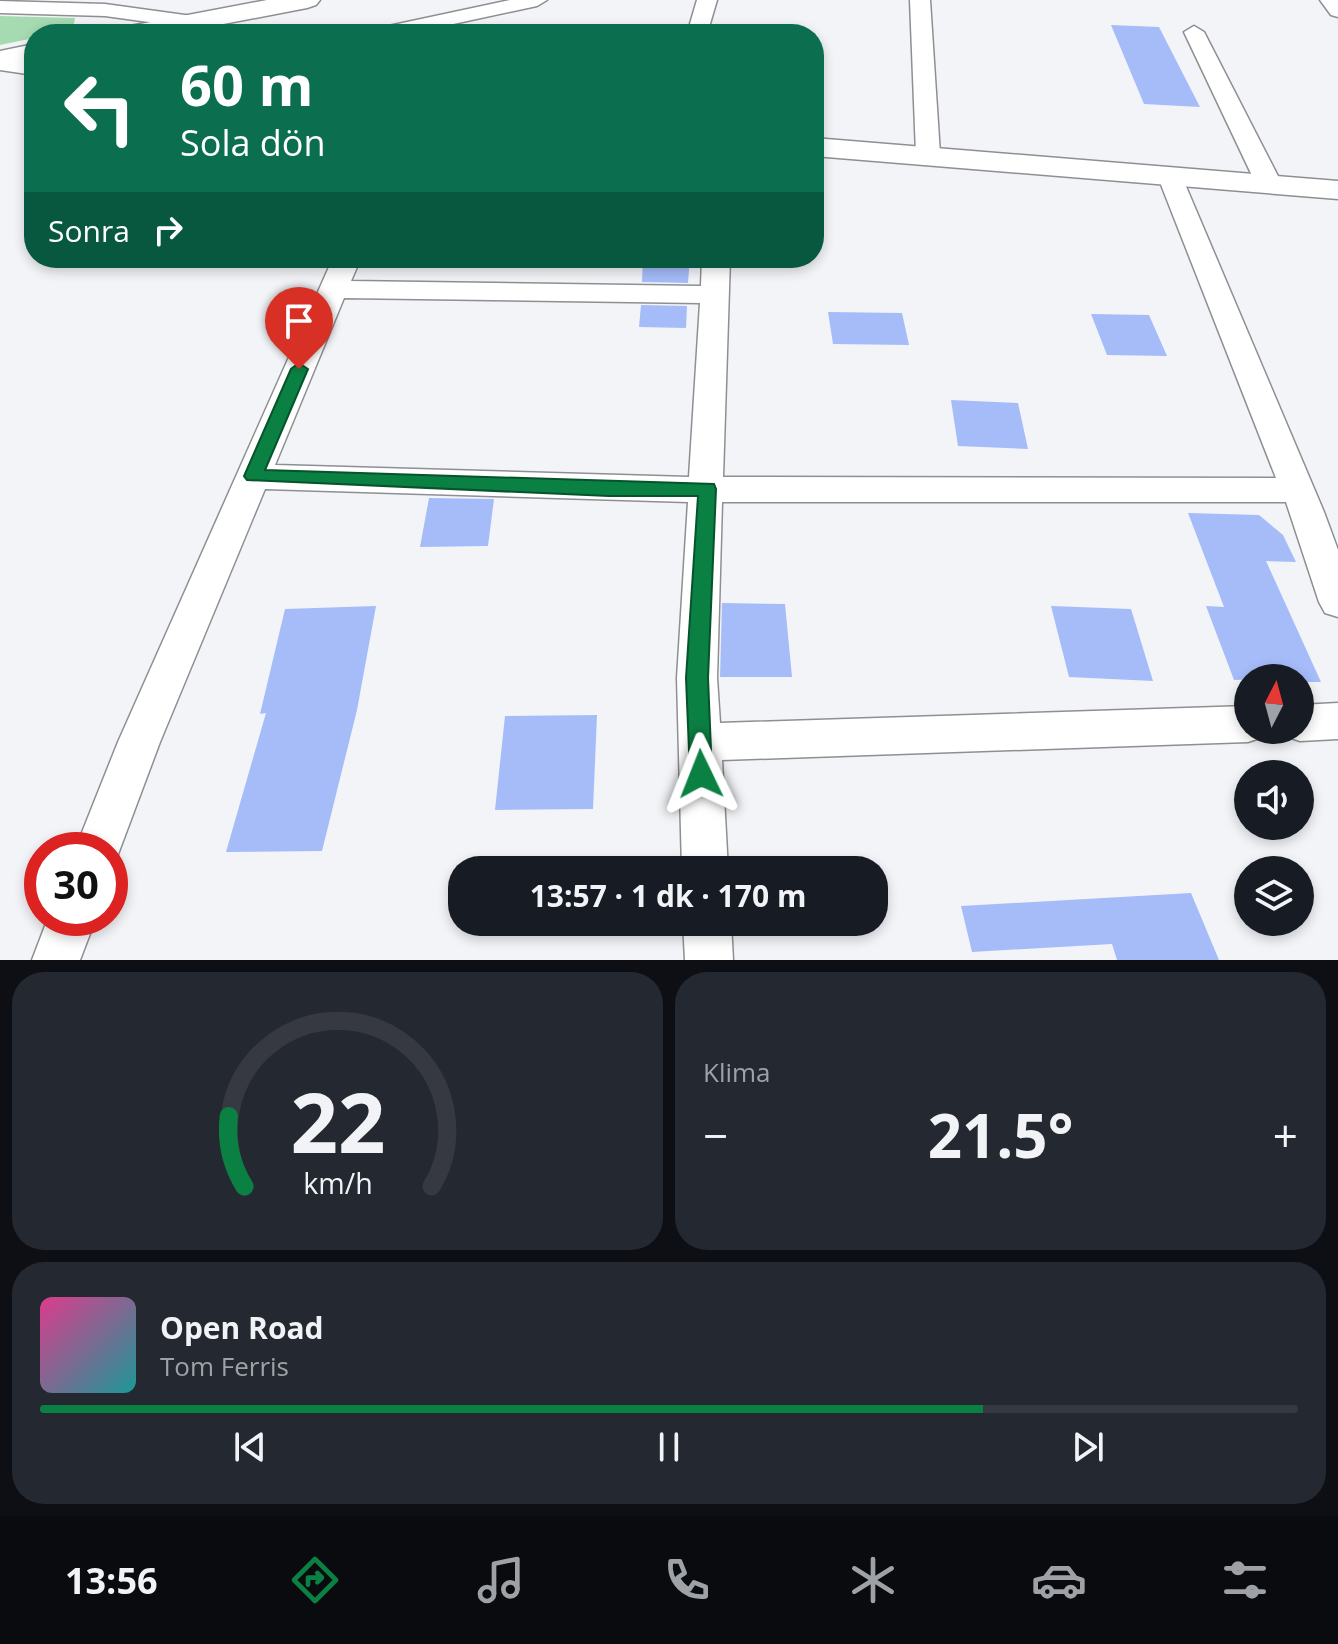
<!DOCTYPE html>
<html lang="tr">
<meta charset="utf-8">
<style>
:root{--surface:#171b24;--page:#242831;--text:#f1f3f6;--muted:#9ea1a6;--line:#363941;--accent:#0b8043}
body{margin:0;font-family:"Open Sans",sans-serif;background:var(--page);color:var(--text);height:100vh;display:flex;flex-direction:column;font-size:30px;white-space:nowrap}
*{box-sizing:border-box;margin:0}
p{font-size:26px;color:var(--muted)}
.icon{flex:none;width:44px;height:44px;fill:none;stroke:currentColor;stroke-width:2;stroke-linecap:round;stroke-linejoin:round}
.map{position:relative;height:960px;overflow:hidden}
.sheet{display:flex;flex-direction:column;gap:12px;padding:12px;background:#0d0f14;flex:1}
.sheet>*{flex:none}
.banner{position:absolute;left:24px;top:24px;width:800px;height:244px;border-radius:32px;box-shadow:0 4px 12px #0003;background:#0b6e4f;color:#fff;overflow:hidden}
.needle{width:52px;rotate:6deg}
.fabs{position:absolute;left:1234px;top:664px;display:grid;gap:16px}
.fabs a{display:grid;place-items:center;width:80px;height:80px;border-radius:50%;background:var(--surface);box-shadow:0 4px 12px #0003;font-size:40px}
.speed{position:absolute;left:24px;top:832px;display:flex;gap:16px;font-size:40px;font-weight:700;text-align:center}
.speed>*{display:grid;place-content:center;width:104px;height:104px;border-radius:50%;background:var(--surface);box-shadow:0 4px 12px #0003;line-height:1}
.speed .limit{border:12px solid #d22;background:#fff;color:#111}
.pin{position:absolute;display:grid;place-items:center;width:68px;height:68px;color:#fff;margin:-82px -34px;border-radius:50% 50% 50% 0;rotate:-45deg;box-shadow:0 0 8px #0007}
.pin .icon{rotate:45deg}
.me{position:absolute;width:88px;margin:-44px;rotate:358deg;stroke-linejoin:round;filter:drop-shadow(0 0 6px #0008)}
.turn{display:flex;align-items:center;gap:28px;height:168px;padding:0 24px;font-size:36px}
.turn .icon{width:104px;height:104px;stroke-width:2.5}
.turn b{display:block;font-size:56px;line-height:68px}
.then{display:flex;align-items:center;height:76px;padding:0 24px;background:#0003;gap:16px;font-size:30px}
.big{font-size:60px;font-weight:700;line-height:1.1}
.sheet .tile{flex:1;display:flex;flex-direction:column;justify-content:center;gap:12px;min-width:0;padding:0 28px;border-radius:32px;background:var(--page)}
.sheet .dial{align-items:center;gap:0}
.dial svg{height:208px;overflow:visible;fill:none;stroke:var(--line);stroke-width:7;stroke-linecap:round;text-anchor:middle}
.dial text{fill:var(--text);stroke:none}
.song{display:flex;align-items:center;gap:24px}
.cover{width:96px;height:96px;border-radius:12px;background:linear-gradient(135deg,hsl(330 70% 55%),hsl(180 70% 35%))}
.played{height:8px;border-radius:4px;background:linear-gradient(90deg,var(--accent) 75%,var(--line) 75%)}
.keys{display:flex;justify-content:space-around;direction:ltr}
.heat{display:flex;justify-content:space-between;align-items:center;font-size:44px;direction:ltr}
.sheet .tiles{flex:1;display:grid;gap:12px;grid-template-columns:1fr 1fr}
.tile:last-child{grid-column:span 2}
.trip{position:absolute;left:448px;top:856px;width:440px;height:80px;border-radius:32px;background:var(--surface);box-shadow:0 4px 12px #0003;font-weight:700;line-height:80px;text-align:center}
.dock{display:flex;height:128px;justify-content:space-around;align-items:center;background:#090b0e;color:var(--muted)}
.dock .icon{width:56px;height:56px}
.dock .current{color:var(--accent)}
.dock b{font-size:36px;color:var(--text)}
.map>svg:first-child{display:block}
</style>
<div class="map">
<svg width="1338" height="960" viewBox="0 0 1338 960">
<rect width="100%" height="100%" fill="#f2f4f7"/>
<path fill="#a6dab1" d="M0 16 75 18 73 30 34 34V38L0 45Z"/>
<path fill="#a5bcf9" d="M1111 25 1159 27 1200 107 1144 104Z
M643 258H690L688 283 642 282Z
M641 305 687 306 686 328 639 327Z
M828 312 902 313 909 345 833 344Z
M1091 314 1149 315 1167 356 1107 355Z
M951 400 1018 403 1028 449 958 446Z
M429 498 494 499 488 546 420 547Z
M1188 513 1259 515 1283 535 1296 562 1266 561 1321 682H1300V678L1234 680 1206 606 1224 607Z
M722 603 785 604 792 677H720Z
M376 606 357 710 322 851 226 852 266 713 260 714 285 609Z
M1051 606 1131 609 1153 681 1069 677Z
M597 715 593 809 495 810 505 716Z
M1191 893 1219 960H1117L1112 944 972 952 961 906Z"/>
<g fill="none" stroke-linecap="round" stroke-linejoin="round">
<defs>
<path id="minor" d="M510 0H547L537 6 407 34H369L379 28Z
M697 0H717L707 34H687Z
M910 0H930L940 154 937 159H919L916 154Z
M1320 0H1338V17L1331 15Z
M0 1 105 4 192 16 202 22 192 28 105 16 0 13Z
M1194 26 1204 32 1282 184 1278 189H1260L1256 184 1184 32Z
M1170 170 1179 172 1182 177 1324 512 1338 550V617L1325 613 1319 602 1286 502H722L717 678 720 723 1248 706V730H1266L1263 737 1248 742 722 760 728 870H682L677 678 688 502 265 489 160 742 114 865 110 867V850H75L118 742 333 258H361L351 281 701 286 702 258H730L723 477 1276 478 1158 177 1161 172ZM344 298 700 303 689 477 275 465Z
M1338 703V739L1300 741 1285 736 1283 730H1300V705Z
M48 918H96L80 960H32Z
M683 922H731L733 960H685Z"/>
<path id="tertiary" d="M0 54 34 59V75L0 70Z
M814 138 1338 181V199L814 156Z"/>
<path id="secondary" d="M267 0H320L316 5 307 8 171 34H117L121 28 130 26Z
M34 44V60L0 67V51Z"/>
</defs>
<use href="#minor" stroke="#8e8f93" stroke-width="3"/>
<use href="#tertiary" stroke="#8e8f93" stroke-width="3"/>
<use href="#secondary" stroke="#8e8f93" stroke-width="3"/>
<use href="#minor" fill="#fff" fill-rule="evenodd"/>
<use href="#tertiary" fill="#fff" fill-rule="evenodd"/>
<use href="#secondary" fill="#fff" fill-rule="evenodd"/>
</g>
<path fill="#0b8043" stroke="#07532c" stroke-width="2" d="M299 363 308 369 265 470 714 484 716 489 708 678 712 774 709 782 701 785 693 782 690 774 686 678 698 496H609L247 480 244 476 291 369Z"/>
</svg>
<div class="fabs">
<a><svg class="needle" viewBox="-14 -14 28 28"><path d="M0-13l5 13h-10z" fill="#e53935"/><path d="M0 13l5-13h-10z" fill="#9ea1a6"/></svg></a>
<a><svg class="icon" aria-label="sound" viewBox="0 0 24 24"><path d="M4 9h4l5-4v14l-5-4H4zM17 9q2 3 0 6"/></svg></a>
<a><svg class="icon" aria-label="layers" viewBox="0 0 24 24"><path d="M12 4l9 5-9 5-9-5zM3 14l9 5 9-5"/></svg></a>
</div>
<div class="speed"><div class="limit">30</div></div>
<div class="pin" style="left:299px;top:369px;background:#d93025"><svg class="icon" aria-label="arrive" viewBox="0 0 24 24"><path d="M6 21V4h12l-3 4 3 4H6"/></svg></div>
<svg class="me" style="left:701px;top:774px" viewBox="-20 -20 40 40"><path d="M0-17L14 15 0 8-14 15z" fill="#0b8043" stroke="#fff" stroke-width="4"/></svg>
<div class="trip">13:57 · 1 dk · 170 m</div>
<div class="banner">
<div class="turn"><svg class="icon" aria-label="left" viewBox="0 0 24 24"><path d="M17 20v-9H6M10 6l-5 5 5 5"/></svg><div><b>60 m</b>Sola dön</div></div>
<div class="then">Sonra<svg class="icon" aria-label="right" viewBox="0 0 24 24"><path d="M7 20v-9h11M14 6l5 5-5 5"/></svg></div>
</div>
</div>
<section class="sheet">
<div class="tiles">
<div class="tile dial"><svg viewBox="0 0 100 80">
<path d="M14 69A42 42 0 1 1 86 69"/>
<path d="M14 69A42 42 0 0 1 8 42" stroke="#0b8043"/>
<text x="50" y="56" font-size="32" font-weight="700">22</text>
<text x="50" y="72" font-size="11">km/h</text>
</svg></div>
<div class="tile"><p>Klima</p>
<div class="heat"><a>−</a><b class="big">21.5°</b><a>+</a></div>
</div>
<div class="tile">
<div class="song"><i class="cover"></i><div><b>Open Road</b><p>Tom Ferris</p></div></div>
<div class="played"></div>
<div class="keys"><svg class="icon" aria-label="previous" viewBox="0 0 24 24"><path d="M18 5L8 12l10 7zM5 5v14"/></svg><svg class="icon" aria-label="pause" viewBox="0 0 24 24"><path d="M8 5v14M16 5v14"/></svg><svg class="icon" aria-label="next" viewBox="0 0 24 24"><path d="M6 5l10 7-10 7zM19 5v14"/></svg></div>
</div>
</div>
</section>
<nav class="dock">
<b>13:56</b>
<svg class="icon current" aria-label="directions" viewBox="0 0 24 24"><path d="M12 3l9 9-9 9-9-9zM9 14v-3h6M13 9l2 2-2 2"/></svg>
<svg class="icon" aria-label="music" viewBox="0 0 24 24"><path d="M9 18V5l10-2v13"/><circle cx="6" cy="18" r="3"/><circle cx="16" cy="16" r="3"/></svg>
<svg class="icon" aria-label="phone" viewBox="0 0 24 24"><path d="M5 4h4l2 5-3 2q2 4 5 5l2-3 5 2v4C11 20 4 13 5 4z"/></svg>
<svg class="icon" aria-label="climate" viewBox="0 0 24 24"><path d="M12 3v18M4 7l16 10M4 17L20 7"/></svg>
<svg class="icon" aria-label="car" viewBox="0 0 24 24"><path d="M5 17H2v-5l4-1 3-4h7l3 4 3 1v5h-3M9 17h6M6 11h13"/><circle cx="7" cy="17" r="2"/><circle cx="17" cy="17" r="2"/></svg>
<svg class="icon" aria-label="filters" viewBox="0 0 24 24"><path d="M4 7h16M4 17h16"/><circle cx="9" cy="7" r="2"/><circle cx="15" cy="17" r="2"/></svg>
</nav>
